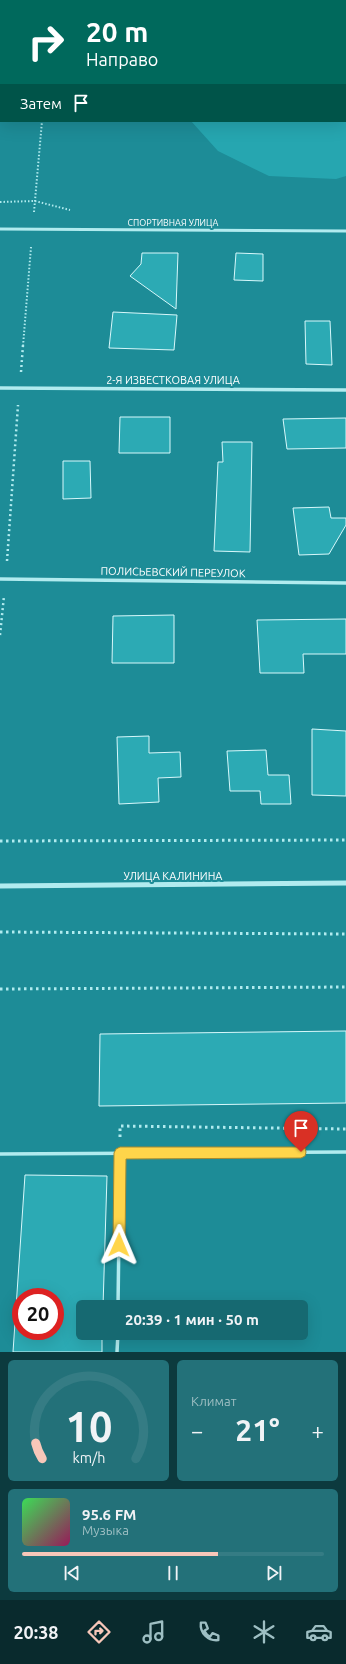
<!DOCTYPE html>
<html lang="ru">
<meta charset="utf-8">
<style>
:root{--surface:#166971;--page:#237179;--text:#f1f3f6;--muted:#9ebfc3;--line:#357c84;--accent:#f7c7b9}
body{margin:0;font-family:Ubuntu,sans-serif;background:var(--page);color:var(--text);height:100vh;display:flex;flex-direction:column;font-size:15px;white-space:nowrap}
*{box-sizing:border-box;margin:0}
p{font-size:13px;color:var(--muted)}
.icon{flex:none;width:22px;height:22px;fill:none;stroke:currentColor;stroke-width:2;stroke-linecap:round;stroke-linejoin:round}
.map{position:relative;height:1352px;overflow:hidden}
.sheet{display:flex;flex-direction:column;gap:8px;padding:8px;background:#0c3a3e;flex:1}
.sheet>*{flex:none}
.guide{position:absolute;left:0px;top:0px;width:346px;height:122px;box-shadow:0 4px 16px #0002;background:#00695c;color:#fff;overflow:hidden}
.speed{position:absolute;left:12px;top:1288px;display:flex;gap:8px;font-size:20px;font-weight:700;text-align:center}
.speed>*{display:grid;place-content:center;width:52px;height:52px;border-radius:50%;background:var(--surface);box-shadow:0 4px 16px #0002;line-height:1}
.speed .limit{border:6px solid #d22;background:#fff;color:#111}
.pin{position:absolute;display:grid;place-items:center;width:34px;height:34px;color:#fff;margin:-41px -17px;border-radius:50% 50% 50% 0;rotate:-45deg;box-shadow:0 0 4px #0007}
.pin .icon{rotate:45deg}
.me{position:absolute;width:44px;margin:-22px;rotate:1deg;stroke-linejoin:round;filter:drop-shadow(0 0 3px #0008)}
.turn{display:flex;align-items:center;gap:14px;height:84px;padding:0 20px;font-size:18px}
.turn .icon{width:52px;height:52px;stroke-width:2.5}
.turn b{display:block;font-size:28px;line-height:34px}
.then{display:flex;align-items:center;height:38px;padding:0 20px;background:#0003;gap:8px;font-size:15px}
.big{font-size:30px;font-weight:700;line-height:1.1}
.sheet .card{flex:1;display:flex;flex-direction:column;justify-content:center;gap:6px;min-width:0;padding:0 14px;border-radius:6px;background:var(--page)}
.sheet .dial{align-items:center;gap:0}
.dial svg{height:104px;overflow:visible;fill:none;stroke:var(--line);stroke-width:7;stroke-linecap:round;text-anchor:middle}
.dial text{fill:var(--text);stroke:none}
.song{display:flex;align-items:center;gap:12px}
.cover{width:48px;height:48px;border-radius:6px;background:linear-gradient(135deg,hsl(130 70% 55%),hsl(330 70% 35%))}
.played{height:4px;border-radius:2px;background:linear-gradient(90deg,var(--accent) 65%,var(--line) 65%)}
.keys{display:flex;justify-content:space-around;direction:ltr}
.heat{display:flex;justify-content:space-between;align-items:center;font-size:22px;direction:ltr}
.sheet .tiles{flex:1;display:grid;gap:8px;grid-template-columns:1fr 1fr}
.card:last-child{grid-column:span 2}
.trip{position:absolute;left:76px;top:1300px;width:232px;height:40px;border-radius:6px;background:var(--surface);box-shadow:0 4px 16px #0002;font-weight:700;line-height:40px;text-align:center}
.menu{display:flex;height:64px;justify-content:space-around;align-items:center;background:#092a2d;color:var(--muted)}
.menu .icon{width:28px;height:28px}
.menu .current{color:var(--accent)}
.menu b{font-size:18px;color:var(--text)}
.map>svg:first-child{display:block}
</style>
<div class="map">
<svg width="346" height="1352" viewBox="0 0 346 1352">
<rect width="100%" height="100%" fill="#1d8c97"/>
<path fill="#26a6b0" d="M186 0H346V176L336 179 269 176 218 151 191 121H345V1Z"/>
<path fill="#2caab4" stroke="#d7f8fb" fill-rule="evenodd" d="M142 253H178L176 309 130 276 141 264Z
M236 253 263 254V281L234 280Z
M113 312 177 315 174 350 109 348Z
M305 321H330L332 365 306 364Z
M120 417H170V453H119Z
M346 418V448L287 449 283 419Z
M222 442H252L250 552 214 551 218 462H223Z
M63 461H90L91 498 63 499Z
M329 507 331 518H346V525L329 554 299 555 293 508Z
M174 615V663H112L113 616Z
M346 619V654H303L304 673H260L257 620Z
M312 729 346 731V796L312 795Z
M149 736V753L180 752 181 777 158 778 159 802 119 804 117 737Z
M266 750 268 775H289L291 804H261L260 791H230L227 751Z
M346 1031V1103L99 1106 100 1034Z
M25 1175 107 1176 103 1307H83V1333H102V1352H13ZM21 1297H55V1331H21Z"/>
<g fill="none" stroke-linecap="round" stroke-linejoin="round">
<path stroke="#b1ebef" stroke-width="2" stroke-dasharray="1.5 2" stroke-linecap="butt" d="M0 202 35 201 70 210
M34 212 42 121
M23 346 31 247"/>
<path stroke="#b1ebef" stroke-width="2.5" stroke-dasharray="2 3" stroke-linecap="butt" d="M21 372 23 345
M7 561 18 405
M0 635 4 596"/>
<path stroke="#b1ebef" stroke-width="3" stroke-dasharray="2.5 3.5" stroke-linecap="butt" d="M0 841 346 840
M0 932 346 934
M0 989 346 987
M120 1137V1126L346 1129"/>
<path stroke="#b1ebef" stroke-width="3.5" d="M0 1154 346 1152
M118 1307 120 1153
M117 1352 118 1333"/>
<path stroke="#b1ebef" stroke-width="3" d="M0 229 346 231"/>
<path stroke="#b1ebef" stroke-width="3.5" d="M0 388 346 390
M0 579 346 583"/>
<path stroke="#b1ebef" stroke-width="5" d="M0 886 346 883"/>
<path stroke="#def8fb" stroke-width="6" d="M0 71 1 62"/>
</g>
<path fill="#ffd54a" stroke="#a68a30" d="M120 1147H301L305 1148 306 1152 305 1156 301 1158 126 1159 125 1245 123 1250 119 1251 115 1250 113 1245 114 1153 116 1149Z"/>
<g text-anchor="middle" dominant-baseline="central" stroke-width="4" stroke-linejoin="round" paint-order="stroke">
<g font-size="9" fill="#fff" stroke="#1d8c97">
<text x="173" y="223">СПОРТИВНАЯ УЛИЦА</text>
</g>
<g font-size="11" fill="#fff" stroke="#1d8c97">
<text x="173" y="380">2-Я ИЗВЕСТКОВАЯ УЛИЦА</text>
<text transform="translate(173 572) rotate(1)">ПОЛИСЬЕВСКИЙ ПЕРЕУЛОК</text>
<text x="173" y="876">УЛИЦА КАЛИНИНА</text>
</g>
</g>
</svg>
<div class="speed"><div class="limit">20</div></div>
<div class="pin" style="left:301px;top:1152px;background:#d93025"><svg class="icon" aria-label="arrive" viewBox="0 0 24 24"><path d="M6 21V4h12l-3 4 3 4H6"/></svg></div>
<svg class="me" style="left:119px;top:1245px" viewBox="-20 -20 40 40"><path d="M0-17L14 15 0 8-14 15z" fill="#ffd54a" stroke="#fff" stroke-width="4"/></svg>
<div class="trip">20:39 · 1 мин · 50 m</div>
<div class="guide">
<div class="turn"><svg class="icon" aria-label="right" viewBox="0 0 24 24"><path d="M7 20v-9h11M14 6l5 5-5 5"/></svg><div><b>20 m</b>Направо</div></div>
<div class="then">Затем<svg class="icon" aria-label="arrive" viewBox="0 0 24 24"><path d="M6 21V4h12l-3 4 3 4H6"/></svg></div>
</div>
</div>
<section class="sheet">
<div class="tiles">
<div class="card dial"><svg viewBox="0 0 100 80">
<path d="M14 69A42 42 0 1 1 86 69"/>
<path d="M14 69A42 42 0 0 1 9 57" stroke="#f7c7b9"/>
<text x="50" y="56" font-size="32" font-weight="700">10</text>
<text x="50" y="72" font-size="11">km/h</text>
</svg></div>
<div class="card"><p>Климат</p>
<div class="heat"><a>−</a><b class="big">21°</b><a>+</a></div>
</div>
<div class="card">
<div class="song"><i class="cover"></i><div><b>95.6 FM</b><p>Музыка</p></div></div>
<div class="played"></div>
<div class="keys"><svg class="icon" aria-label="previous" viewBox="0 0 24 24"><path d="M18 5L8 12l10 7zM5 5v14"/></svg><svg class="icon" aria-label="pause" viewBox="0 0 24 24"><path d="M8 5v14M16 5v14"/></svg><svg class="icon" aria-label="next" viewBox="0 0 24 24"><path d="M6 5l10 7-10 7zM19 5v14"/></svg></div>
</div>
</div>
</section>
<nav class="menu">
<b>20:38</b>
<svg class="icon current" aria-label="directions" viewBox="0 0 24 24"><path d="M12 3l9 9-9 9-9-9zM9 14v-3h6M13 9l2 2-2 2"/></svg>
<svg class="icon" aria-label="music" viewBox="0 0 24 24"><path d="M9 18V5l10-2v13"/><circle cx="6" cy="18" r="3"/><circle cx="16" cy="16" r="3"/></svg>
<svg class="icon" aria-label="phone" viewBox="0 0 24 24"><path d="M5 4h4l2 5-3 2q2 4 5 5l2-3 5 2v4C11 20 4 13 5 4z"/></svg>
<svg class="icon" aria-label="climate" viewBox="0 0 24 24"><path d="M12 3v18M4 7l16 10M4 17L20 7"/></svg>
<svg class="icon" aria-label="car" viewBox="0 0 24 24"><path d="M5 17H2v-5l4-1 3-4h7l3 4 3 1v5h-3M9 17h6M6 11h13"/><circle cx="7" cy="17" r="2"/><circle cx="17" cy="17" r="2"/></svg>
</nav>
